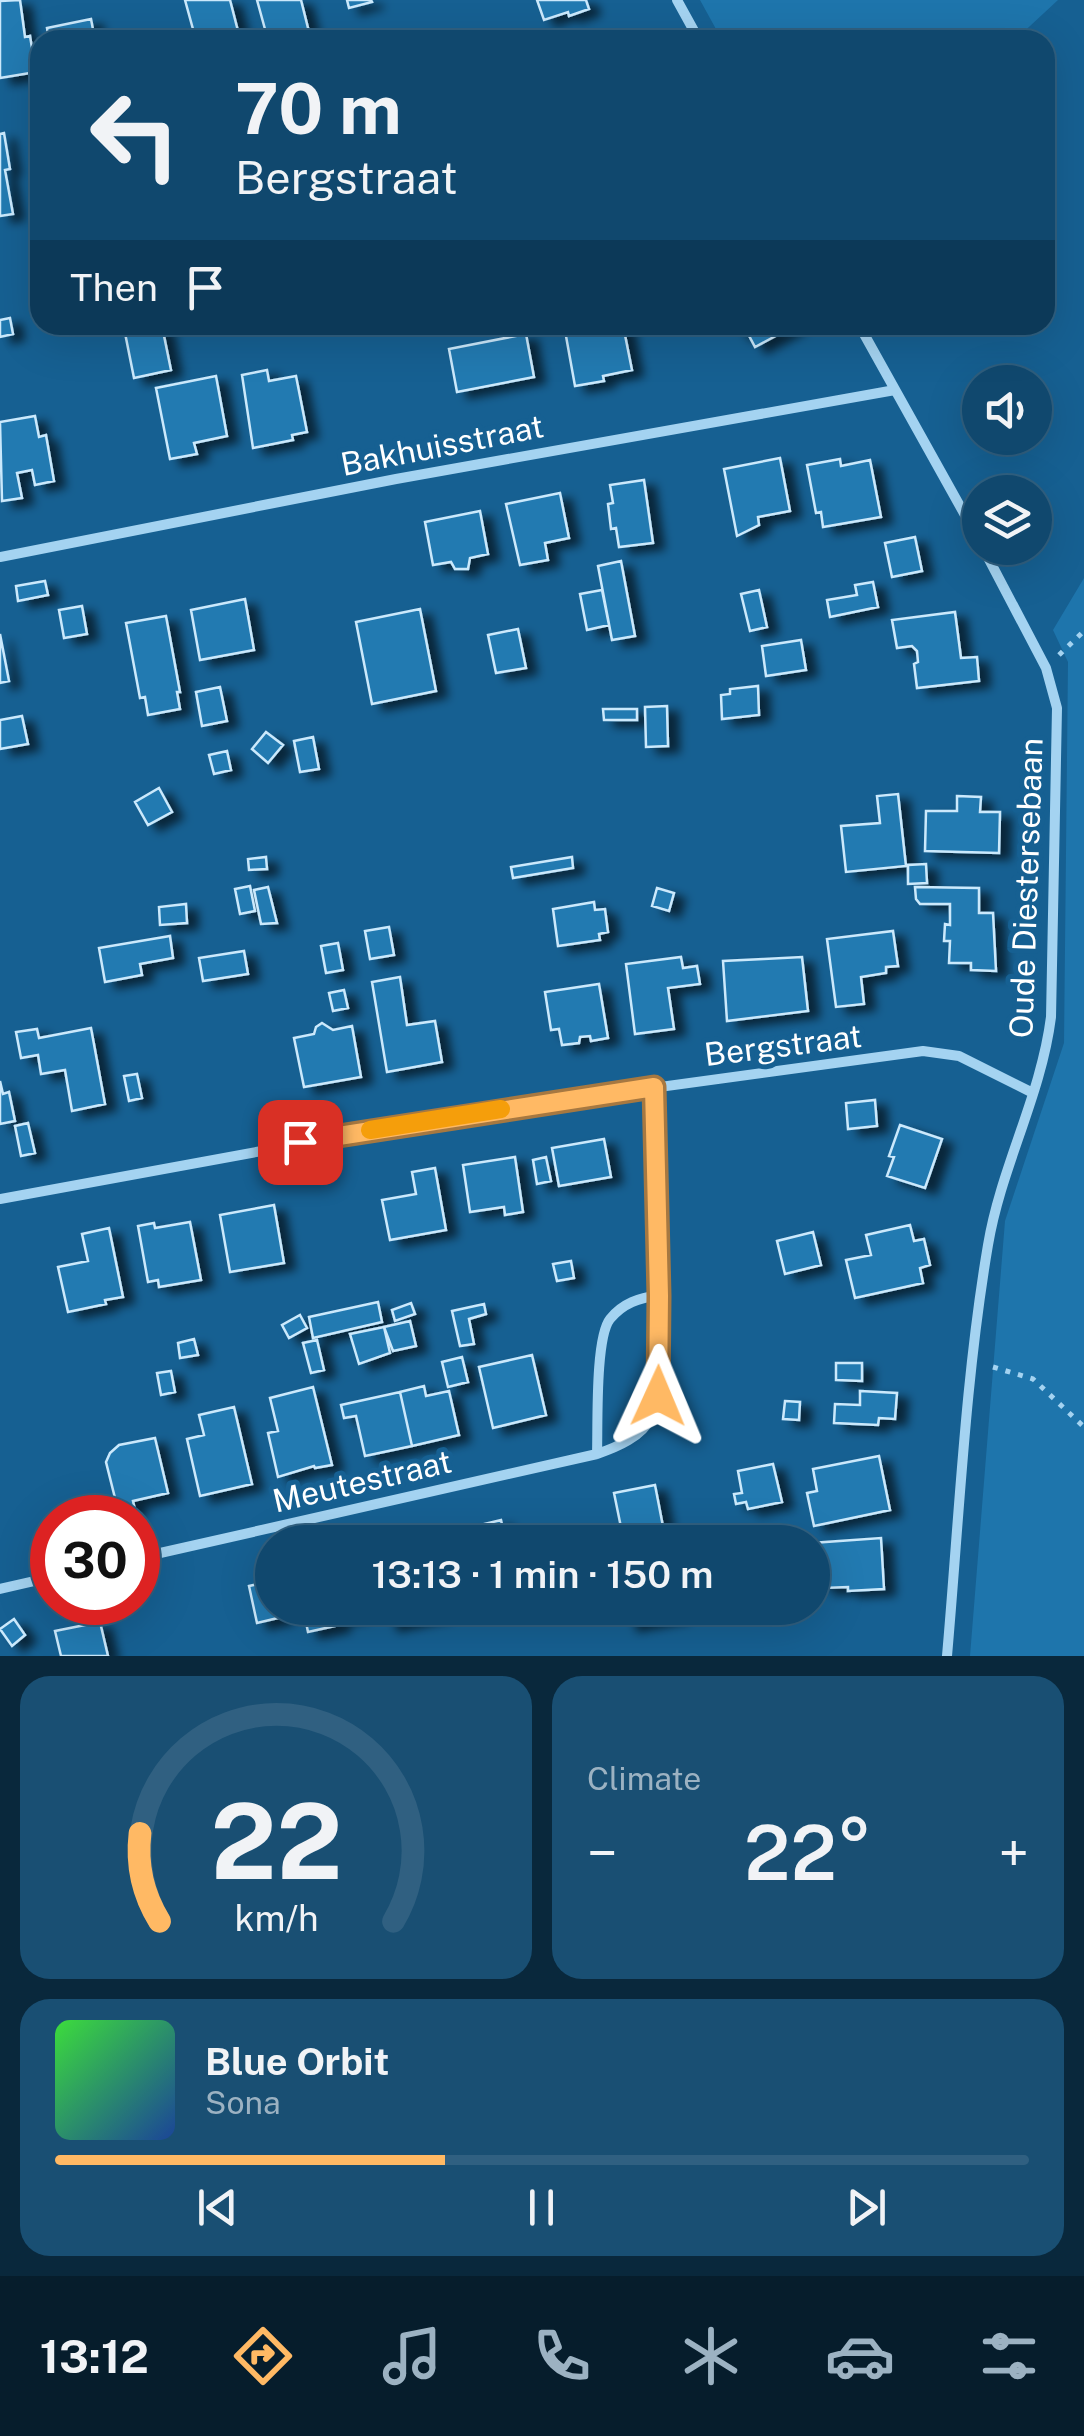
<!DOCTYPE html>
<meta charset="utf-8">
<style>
:root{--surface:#10486e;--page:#194f73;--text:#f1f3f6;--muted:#9cb2c2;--line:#306081;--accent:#ffb964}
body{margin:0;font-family:"Public Sans",sans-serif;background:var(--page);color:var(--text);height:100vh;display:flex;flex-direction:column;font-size:38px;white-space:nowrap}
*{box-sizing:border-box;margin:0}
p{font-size:32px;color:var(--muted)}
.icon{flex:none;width:55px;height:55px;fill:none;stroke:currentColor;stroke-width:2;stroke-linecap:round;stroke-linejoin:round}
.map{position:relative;height:1656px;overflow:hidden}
.details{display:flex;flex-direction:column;gap:20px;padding:20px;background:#09283c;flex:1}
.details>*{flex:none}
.banner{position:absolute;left:30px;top:30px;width:1025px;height:305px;border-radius:30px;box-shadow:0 10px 40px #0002,0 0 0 2px var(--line);background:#10486e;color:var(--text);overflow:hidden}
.tools{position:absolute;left:962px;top:365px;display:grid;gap:20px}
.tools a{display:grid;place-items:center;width:90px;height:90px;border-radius:50%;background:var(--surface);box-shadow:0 10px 40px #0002,0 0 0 2px var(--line);font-size:50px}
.speed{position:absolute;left:30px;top:1495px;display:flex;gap:20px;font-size:50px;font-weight:700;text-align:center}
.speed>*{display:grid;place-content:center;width:130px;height:130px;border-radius:50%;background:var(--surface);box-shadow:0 10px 40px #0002,0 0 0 2px var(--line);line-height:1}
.speed .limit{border:15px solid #d22;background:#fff;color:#111}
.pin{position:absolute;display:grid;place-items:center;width:85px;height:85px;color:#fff;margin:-42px;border-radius:20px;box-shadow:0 5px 15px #0006}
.me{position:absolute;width:110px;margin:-55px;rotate:1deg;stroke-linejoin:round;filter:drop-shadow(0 0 8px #0008)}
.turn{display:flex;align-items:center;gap:35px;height:210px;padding:0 40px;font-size:45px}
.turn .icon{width:130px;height:130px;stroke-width:2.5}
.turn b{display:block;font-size:70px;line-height:85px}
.then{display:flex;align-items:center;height:95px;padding:0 40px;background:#0003;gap:20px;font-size:38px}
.big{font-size:75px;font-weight:600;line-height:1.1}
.details .card{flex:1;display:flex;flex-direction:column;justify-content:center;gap:15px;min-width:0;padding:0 35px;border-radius:30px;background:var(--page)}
.details .dial{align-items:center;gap:0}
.dial svg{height:260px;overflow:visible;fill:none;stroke:var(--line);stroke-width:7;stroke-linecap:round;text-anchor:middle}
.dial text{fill:var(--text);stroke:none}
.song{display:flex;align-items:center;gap:30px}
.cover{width:120px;height:120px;border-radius:15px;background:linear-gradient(135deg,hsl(120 70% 55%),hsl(220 70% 35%))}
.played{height:10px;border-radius:5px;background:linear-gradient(90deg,var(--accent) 40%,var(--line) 40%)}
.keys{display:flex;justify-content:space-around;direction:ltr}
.heat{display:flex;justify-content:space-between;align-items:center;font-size:55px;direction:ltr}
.details .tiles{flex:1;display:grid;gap:20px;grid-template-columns:1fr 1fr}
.card:last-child{grid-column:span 2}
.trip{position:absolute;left:255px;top:1525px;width:575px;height:100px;border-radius:50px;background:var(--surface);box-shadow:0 10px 40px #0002,0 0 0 2px var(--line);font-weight:600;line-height:100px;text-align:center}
.dock{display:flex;height:160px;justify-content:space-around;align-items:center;background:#061d2c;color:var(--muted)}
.dock .icon{width:70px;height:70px}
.dock .current{color:var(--accent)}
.dock b{font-size:45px;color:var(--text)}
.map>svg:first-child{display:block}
</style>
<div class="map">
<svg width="1084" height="1656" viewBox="0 0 1084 1656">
<defs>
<filter id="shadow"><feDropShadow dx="11" dy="6" stdDeviation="5" flood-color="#0009"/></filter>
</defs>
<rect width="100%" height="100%" fill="#166092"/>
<path fill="#1e75ac" d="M700 0H1058L1015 40H722Z
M1084 578V1656H970L1005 1221 1064 1043 1068 662 1053 630Z"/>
<path fill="#247ab1" stroke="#cbe9fc" stroke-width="2.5" filter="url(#shadow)" d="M20 0 25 37 30 36 36 72 0 78V1Z
M185 0H230L238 31 196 40Z
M257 0H301L310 36 268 40Z
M347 0H371L372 2 349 8Z
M537 0H586L589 9 569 16 568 12 544 20Z
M91 19 95 40H49L47 28Z
M4 133 10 169 5 170 13 214 0 216V134Z
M10 318 13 334 0 337V320Z
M564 325H623L632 370 603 376 604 381 575 386Z
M735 325H793L794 326 755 347 746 330 740 334Z
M162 326 171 370 134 378 125 333Z
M526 334 534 377 457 392 449 349Z
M267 370 269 381 296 376 307 432 292 435 293 440 253 448 242 375Z
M216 376 227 436 194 443 197 454 170 459 156 388Z
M35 416 39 437 46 435 54 481 35 485 32 470 17 473 22 498 2 501 0 422Z
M780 458 790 511 758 517 759 525 737 536 724 469Z
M840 459 841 466 870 460 881 517 823 527 821 512 816 513 807 465Z
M644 480 653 543 619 547 616 528 611 529 608 504 613 503 610 485Z
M560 493 569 538 545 543 548 560 520 565 506 504Z
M480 511 488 554 470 558 468 569H455L451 562 433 565 425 522Z
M915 537 922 571 892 577 885 543Z
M621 561 635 636 612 640 598 566Z
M45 581 48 595 18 601 16 586Z
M873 582 878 607 830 617 827 600 857 595 855 585Z
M602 590 609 625 587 630 580 594Z
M759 590 767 627 750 631 741 594Z
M245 599 254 650 200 660 191 610Z
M82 606 87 634 64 638 59 610Z
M420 609 436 691 372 704 356 622Z
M955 612 961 658 977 657 979 681 917 688 914 664 918 662 917 651 912 646 897 648 892 620Z
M166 616 180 692H177L180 709 148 715 145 697 140 698 126 623Z
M518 629 526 668 496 673 488 635Z
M0 634 9 681 0 683Z
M801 640 806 670 766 676 762 646Z
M758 686 759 715 722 719 721 695 730 694V689Z
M220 687 227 721 202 726 196 692Z
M667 706 668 746 646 747 645 707Z
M603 709H637V720H604Z
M22 716 28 744 0 749V720Z
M266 732 283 745 268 763 252 749Z
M313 737 319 769 300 772 294 741Z
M227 751 231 770 214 774 209 755Z
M159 788 172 812 148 825 135 802Z
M898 794 906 866 846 872 841 826 880 823 877 796Z
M957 796 981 797 980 812H1000L999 853 925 851 926 811H957Z
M266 857 267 869 249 870 248 859Z
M572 857 573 868 513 878 511 867Z
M926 864 927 883 908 884V865Z
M250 886 255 911 240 914 235 889Z
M268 887 277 923 261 924 254 890Z
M915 887 979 888V913H993L996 971 971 970V963H949L950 941H944L945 924 950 925V904H920L916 899Z
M657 888 674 893 669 911 652 906Z
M594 902 595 910 605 909 608 932 599 934 600 940 558 946 553 909Z
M186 904 187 923 160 925 159 907Z
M389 927 394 955 370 959 365 931Z
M893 931 898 966 886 967V973L861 977 864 1004 836 1007 827 939Z
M170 936 173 958 140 964 142 975 105 982 99 948Z
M338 943 343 970 326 973 321 946Z
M244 951 248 974 203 981 199 958Z
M681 957 683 968 697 966 700 984 668 988 674 1029 635 1034 626 964Z
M802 957 808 1011 727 1021 723 961Z
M400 977 407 1025 435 1021 442 1062 387 1072 372 982Z
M599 984 608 1038 591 1041 590 1036 580 1037 579 1043 562 1045 559 1029 551 1030 545 992Z
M344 990 348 1008 333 1011 329 993Z
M322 1023 333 1030 352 1026 361 1077 304 1087 294 1038 314 1034 316 1027Z
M91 1028 105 1104 72 1111 65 1070 41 1074 38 1055 21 1058 16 1032 37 1029 39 1038Z
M137 1074 142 1098 129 1101 124 1076Z
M0 1081 3 1094 9 1092 15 1121 0 1124Z
M875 1100 877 1126 848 1129 846 1103Z
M28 1123 35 1153 21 1156 15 1126Z
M900 1125 942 1139 925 1188 887 1176 894 1157 889 1156Z
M604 1139 611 1177 559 1186 552 1148Z
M515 1157 523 1212 505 1215 504 1207 470 1212 463 1165Z
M546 1157 551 1181 537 1184 533 1160Z
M435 1168 446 1230 390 1240 382 1200 416 1194 412 1172Z
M274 1205 284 1263 230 1272 220 1215Z
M190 1222 201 1280 159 1287 158 1280 148 1282 138 1226 154 1223 155 1228Z
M910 1225 914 1241 924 1239 930 1265 920 1268 923 1283 855 1298 846 1260 871 1255 866 1235Z
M109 1228 123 1297 105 1300 106 1304 68 1312 58 1267 88 1261 82 1234Z
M813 1232 821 1265 785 1274 777 1241Z
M571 1261 574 1278 557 1281 553 1264Z
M378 1302 382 1322 313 1338 309 1317Z
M411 1303 415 1314 395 1321 392 1310Z
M484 1304 486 1314 469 1319 474 1344 460 1346 452 1311Z
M300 1315 307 1328 289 1338 282 1325Z
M410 1321 416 1346 393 1351 384 1327Z
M384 1327 390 1353 359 1364 350 1334Z
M194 1339 198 1355 180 1358 178 1343Z
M317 1340 324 1370 311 1373 303 1343Z
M532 1355 546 1415 493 1428 479 1367Z
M462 1357 468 1382 448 1387 442 1362Z
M836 1363H862V1381L836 1380Z
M171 1371 175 1392 161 1395 157 1373Z
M424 1386 426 1396 449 1391 459 1435 412 1446 400 1392Z
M313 1387 332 1465 315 1468 314 1466 278 1477 268 1433 278 1431 270 1398Z
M860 1391 897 1393 895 1419 879 1418 878 1425 834 1423 835 1404 860 1405Z
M400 1392 412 1446 365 1456 356 1416 344 1418 341 1405Z
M785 1401 800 1402 799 1420 783 1419Z
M234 1407 252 1484 200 1496 187 1439 204 1435 199 1415Z
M155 1438 168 1493 133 1501 135 1510 119 1514 106 1462 110 1453 119 1445Z
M879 1456 890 1510 814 1526 807 1493 817 1491 813 1469Z
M773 1464 782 1502 748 1509 746 1502 736 1504 734 1494 742 1493 738 1471Z
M655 1485 666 1542H624L614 1493Z
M501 1520 506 1542H453L451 1532Z
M766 1535 767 1542H719V1541Z
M881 1538 884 1589 848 1591V1587L823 1588V1579L812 1580V1543Z
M272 1581V1608H280L282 1617 257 1623 249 1586Z
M303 1608H355L357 1614 337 1618 339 1625 308 1632Z
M383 1608H439L441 1613 388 1625Z
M624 1608H678V1615L627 1625Z
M14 1619 25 1635 12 1646 0 1629Z
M100 1622 108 1656H61L55 1631Z"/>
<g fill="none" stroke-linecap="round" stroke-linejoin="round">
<path stroke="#a4d3f1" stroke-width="5" stroke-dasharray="5 8" stroke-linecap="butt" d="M1059 655 1084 631
M993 1367 1033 1379 1084 1427"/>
<path stroke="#a4d3f1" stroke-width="10" d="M677 0 699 40
M859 325 980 542
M0 557 396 479 895 390
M0 1199 469 1113 923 1051 959 1056 1033 1093
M597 1454C598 1426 595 1338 610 1319 623 1303 639 1298 659 1295
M138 1558 597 1454C617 1447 642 1437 652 1416 663 1394 658 1363 658 1340 659 1256 656 1171 654 1087
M0 1589 52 1577
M947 1656C959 1520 965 1380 988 1245 1001 1167 1041 1096 1051 1017L1057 708 1046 668 983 548"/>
</g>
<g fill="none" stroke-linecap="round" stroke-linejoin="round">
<defs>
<path id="route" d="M300 1142 654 1087 659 1296 658 1396"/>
</defs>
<use href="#route" stroke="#a67841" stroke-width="25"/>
<use href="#route" stroke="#ffb964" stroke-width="18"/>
<path stroke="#f59e0b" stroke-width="18" d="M370 1130 501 1109"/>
</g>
<g text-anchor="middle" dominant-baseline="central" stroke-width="10" stroke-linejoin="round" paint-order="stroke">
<g font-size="32" fill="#fff" stroke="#166092">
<text transform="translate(442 445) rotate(-11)">Bakhuisstraat</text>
<text transform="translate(1026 888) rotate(-88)">Oude Diestersebaan</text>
<text transform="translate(783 1045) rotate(-7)">Bergstraat</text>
<text transform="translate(362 1481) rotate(-13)">Meutestraat</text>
</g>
</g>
</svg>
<div class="tools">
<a><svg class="icon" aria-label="sound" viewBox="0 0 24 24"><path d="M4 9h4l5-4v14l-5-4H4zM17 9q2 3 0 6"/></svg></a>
<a><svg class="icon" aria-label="layers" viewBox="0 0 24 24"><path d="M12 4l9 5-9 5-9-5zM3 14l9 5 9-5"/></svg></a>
</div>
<div class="speed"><div class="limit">30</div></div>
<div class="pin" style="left:300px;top:1142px;background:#d93025"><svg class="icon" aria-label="arrive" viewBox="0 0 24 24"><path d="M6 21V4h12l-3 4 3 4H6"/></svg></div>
<svg class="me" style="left:658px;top:1396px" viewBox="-20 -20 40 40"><path d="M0-17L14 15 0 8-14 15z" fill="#ffb964" stroke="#fff" stroke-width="4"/></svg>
<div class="trip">13:13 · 1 min · 150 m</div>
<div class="banner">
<div class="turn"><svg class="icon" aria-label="left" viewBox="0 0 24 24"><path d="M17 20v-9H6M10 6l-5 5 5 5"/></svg><div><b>70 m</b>Bergstraat</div></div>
<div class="then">Then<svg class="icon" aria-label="arrive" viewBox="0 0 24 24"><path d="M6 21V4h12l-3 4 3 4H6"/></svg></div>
</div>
</div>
<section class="details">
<div class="tiles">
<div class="card dial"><svg viewBox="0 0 100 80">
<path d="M14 69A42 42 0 1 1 86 69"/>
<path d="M14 69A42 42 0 0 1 8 42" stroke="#ffb964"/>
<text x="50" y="56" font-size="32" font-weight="700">22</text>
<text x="50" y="72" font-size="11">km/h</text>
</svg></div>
<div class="card"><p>Climate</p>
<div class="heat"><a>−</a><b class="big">22°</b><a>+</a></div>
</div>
<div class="card">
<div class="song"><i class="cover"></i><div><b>Blue Orbit</b><p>Sona</p></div></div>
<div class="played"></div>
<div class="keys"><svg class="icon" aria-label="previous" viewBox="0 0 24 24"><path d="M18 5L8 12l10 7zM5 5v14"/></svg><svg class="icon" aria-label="pause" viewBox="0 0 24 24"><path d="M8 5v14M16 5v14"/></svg><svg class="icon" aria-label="next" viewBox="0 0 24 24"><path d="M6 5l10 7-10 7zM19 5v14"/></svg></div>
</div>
</div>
</section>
<nav class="dock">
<b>13:12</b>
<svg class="icon current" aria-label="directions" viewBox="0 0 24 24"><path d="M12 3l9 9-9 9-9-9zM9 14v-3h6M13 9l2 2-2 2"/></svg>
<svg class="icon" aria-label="music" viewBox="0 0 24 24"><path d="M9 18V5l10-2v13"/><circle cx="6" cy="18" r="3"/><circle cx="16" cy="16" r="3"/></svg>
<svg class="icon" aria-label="phone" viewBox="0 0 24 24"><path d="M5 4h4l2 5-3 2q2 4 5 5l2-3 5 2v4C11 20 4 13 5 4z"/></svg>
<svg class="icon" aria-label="climate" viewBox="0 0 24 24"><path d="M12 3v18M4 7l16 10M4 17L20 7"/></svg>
<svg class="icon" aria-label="car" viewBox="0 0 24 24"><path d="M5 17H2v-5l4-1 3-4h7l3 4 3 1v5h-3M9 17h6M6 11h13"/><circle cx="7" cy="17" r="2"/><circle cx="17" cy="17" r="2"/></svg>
<svg class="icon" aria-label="filters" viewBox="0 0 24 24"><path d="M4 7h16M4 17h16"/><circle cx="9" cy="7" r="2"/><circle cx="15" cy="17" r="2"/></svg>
</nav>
